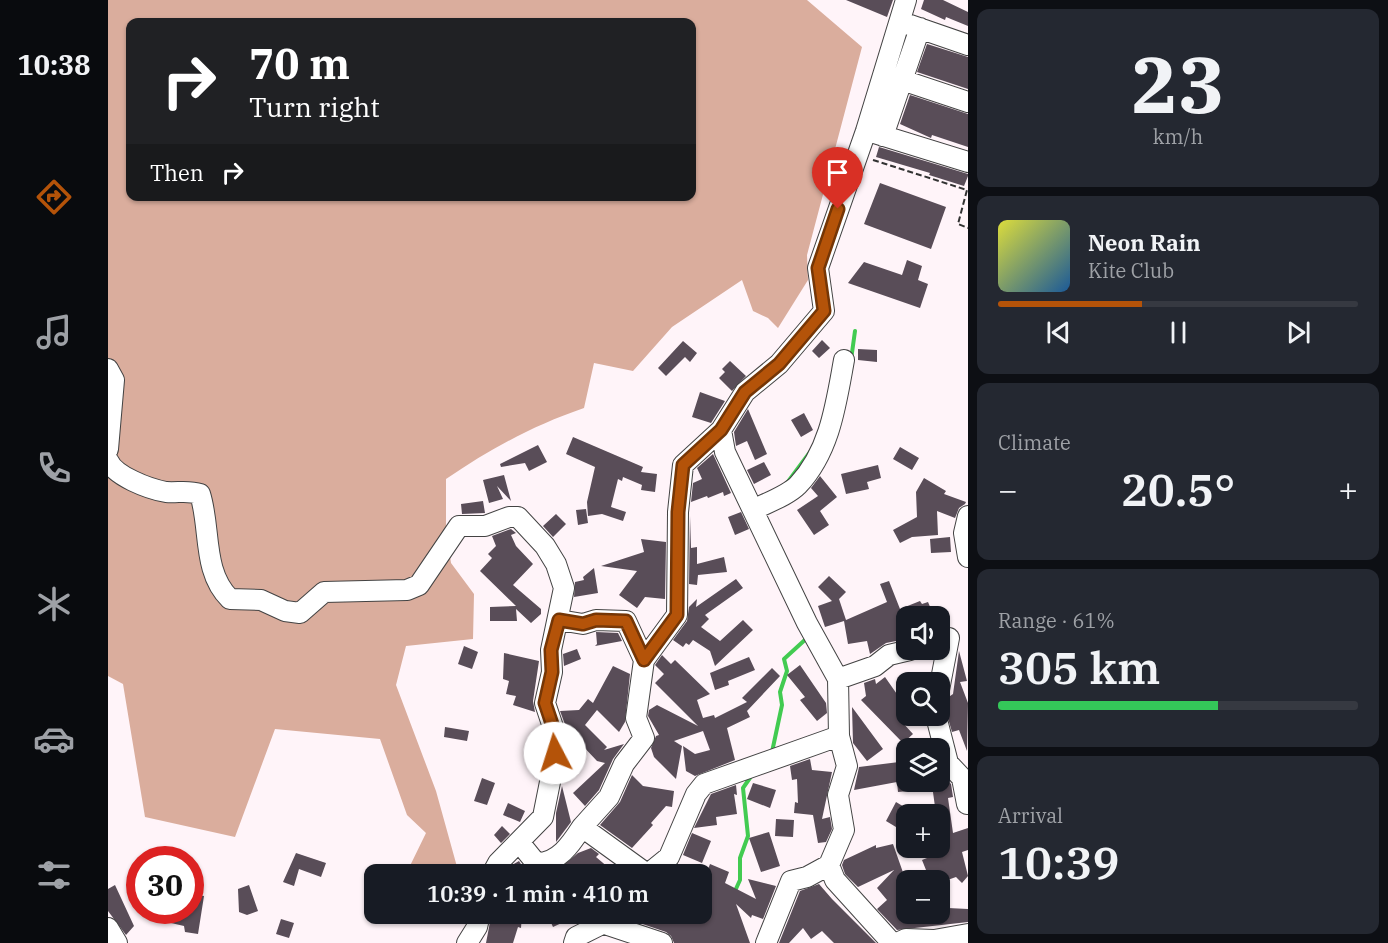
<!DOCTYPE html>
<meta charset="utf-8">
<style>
:root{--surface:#171b24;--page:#242831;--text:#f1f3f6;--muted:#9ea1a6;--line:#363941;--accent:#b45309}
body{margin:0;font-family:"IBM Plex Serif",serif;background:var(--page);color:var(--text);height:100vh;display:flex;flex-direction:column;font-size:22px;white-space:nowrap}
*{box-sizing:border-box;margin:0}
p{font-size:20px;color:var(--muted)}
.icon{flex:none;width:33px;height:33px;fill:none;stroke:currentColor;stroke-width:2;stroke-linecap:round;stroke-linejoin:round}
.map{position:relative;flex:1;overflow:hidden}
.details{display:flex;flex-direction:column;gap:9px;padding:9px;background:#0d0f14;width:420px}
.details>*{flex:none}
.hud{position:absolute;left:18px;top:18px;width:570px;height:183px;border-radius:12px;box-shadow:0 2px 4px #0004;background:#202124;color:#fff;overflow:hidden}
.tools{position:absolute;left:788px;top:606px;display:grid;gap:12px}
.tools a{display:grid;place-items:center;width:54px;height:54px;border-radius:12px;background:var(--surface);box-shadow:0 2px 4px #0004;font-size:30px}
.speed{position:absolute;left:18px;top:846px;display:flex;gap:12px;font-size:30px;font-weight:700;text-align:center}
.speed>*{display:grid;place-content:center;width:78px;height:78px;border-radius:50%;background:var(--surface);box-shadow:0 2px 4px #0004;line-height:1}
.speed .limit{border:9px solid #d22;background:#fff;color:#111}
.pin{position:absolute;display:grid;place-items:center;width:51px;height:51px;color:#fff;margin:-62px -26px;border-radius:50% 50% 50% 0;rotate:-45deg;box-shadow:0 0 6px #0007}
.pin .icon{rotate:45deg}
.me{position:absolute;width:66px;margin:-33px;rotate:355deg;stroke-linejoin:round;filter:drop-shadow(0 0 4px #0008)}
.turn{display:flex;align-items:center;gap:21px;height:126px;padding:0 24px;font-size:27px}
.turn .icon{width:78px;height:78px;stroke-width:2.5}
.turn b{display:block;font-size:42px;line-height:51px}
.then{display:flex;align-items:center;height:57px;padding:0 24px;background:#0003;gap:12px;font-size:22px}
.big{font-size:45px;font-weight:600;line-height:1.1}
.details .tile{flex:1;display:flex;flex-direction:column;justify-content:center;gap:9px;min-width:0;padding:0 21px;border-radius:12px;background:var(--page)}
.details .dial{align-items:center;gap:0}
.dial b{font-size:78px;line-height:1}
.song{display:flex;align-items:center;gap:18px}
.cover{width:72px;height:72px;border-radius:9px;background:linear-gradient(135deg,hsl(60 70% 55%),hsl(210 70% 35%))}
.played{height:6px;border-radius:3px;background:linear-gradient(90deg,var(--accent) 40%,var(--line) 40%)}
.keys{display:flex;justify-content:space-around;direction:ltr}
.heat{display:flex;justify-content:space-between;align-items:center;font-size:33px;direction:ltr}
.charge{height:9px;border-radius:4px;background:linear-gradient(90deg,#34c759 61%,var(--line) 0)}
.trip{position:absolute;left:256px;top:864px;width:348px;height:60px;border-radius:12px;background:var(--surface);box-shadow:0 2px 4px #0004;font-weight:600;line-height:60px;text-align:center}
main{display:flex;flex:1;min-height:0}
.tab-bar{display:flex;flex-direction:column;width:108px;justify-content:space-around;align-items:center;background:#090b0e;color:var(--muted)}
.tab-bar .icon{width:42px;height:42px}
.tab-bar .current{color:var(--accent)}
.tab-bar b{font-size:27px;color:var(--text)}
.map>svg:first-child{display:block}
</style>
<main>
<nav class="tab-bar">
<b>10:38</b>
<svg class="icon current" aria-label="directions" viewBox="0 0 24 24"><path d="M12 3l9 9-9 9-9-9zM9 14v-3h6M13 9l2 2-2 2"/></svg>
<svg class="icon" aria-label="music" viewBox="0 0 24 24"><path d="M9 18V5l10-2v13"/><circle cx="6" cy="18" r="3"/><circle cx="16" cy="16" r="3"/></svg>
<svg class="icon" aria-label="phone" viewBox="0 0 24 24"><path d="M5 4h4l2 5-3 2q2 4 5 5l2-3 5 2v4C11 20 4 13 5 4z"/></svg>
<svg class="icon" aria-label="climate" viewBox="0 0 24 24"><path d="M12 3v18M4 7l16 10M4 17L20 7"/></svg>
<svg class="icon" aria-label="car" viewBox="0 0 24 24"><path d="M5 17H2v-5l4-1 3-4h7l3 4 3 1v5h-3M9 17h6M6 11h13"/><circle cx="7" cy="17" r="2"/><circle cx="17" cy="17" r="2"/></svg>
<svg class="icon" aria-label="filters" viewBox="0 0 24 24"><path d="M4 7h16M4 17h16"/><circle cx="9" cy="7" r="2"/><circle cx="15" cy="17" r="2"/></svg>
</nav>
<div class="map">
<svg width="860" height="943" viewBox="0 0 860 943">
<rect width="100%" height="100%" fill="#fff4f9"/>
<path fill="#daad9d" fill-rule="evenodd" d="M0 0H699L754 47 699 255 700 280 670 328 660 318 645 311 634 280 564 327 525 371 486 363 476 408C424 426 384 448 338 479V531L343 563 366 594 365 639 298 646 288 685 328 791 351 874H298L318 833 299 815 272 739 167 729 127 837 37 817 15 684 0 676ZM22 22H584V196H22Z"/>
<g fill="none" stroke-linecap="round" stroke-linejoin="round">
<path stroke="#42cb51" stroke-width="4" d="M743 360 747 331
M679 483 705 448
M664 752 674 705 672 692 679 671 676 659 699 638
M627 891 632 880V858L640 836 635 788 644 775"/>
</g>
<path fill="#594d58" d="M738 0H785L779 17Z
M816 0H835L860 12V26L838 17 837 20 813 9Z
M819 44 860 57V89L809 72Z
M802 95 860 114V147L824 135 823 138 792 124Z
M771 147 860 174V176L856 186 821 175 822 173 768 157Z
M772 183 838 207 823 249 756 224Z
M799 260 814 266 810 280 820 284 812 308 740 283 756 262 794 275Z
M714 340 722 348 711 358 704 351Z
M575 341 589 353 582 362 577 357 558 376 550 368Z
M750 349 769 350V362L750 360Z
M622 361 638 376 624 391 611 378 617 372 614 369Z
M592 392 617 401 603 423 584 417Z
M640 409 659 454 647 460 639 441 628 446 626 432Z
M696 413 705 430 693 437 683 420Z
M465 437 535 467 533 472 549 474 547 492 533 490 534 485 515 477 514 481 510 479 503 507 518 512 515 521 494 514 480 516 479 502 487 467 458 454Z
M430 445 439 462 421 471 417 463 393 467 392 464Z
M792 447 811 458 804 470 785 459Z
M605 454 623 493 616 496 615 492 600 498 599 496 583 502 585 483 594 479 589 468Z
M656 462 663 475 646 484 639 470Z
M770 465 773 478 759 482 761 489 738 494 733 474Z
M396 475 403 501 389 486 395 499 381 503 375 480Z
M712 476 729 497 712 511 721 525 706 535 689 510 710 496 703 488Z
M816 478 838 491 836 494 858 502 857 504 851 508 847 518 829 511 830 535 804 537 792 543 785 530 809 517 808 492Z
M375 501 377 513 354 514 353 504Z
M478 509 480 523 470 525 468 510Z
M633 512 641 529 627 535 620 517Z
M448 514 458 524 445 537 435 526Z
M582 516 583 548 589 547V564L616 557 619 572 590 575 589 585 581 584Z
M403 529 408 533 403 535 408 546 425 564 405 585 433 609V614L423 623 408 609 409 621H382V607L408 606 372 571 384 558 380 554 388 546 384 536Z
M842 537 843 552 823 553 822 539Z
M533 539 558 542 557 599 537 597 529 608 511 595 529 571 493 566 536 552Z
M486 568 490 593 466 597 467 582 476 580 475 577Z
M721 576 738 592 731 599 738 620 779 602 772 584 781 581 792 609 812 601 814 604 820 602 826 616H790L793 640 778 643 762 654 759 641 740 644 736 621 717 627 710 606 724 601 710 587Z
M628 579 635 588 597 615 601 619 593 627 612 641 635 620 645 630 607 666 602 651 585 640 581 645 578 643 575 647 565 640 579 621 581 607 589 599 588 607Z
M488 632 510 633 514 641 487 646 489 644Z
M356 646 370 652 364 669 350 664Z
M469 649 473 659 456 666 455 654Z
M851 651 859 681 852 682 860 703 859 751 851 730 844 732 835 701 845 694Z
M396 653 431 661 425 701 427 712 405 705 408 696 398 694 401 681 395 679Z
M554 655 563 664 567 660 602 694 589 700 595 718 606 715 607 718 639 702 634 698 664 668 672 676 639 711 642 717 619 728 627 760 587 776 578 771 575 746 587 754 602 750 595 731 566 741 574 746 568 779 546 757 543 748 548 736 551 735 540 716 541 710 549 705 590 726 547 683 556 674 547 665Z
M641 657 647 670 620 681 621 685 607 690 602 673Z
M692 665 718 703 719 713 709 721 692 700 697 697 679 675Z
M505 666 522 674 517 722 511 732 489 710 477 725 499 747 496 750 516 744 505 759 491 790 477 806 465 793 497 763 489 761 472 743 469 759 459 757 462 728 458 727 452 711 471 710 480 699 485 703Z
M777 677 798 707V719L794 722 805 734 795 743 753 700 758 696 756 683 767 679 768 684Z
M744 707 775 749 759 761 745 743Z
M337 727 361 731 359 741 336 737Z
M702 759 704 770 724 772 714 819 722 817 724 829 718 842 710 843 705 815 686 813 687 802 690 803 689 779 684 780 682 766Z
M791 762 792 771H798V781L795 782 839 780 843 784 845 797 840 798 845 833 860 828V850L854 852 860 876 854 883 848 877 831 883V880H822L814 860 824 856 823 848H831V814H828L824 785V789L790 792 789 782 746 790 751 767Z
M524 775 535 786 566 791 564 807 558 806 543 823 545 825 524 848 492 825 512 802Z
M374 778 387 783 379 805 366 801Z
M645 783 668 790 662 808 639 799Z
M628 785 629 795 626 794 629 814 608 817 609 825 586 828 603 794Z
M454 786 463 822 448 842V813Z
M788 802 798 808V833L778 821Z
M400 803 417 811 412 822 395 815Z
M668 819 686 820 685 837 667 836Z
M394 826 402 834 393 843 386 835Z
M661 832 672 866 653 872 641 838Z
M584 833 603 841 594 863 575 855Z
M785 844 798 881V914H835L840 908 860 909V922L789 930 769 909 779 900 769 888 786 870 750 887 737 874 734 865 736 860 768 845V848Z
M483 848 491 854 488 857 508 874H435L449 871 470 853Z
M188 853 218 863 213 877 191 869 186 886 175 882Z
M411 861 419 874H426H409L404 865Z
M602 864 621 872 617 883 648 899 640 879 668 886 655 919 644 915 643 918 628 904 642 943H566L563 936 558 932 514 917 515 914H594V885Z
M711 884 724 899 768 943H726L714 931 703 939 695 928 681 943H671L692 891Z
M7 885 26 926 18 935 0 911V889Z
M141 885 150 911 139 915 131 912 130 889Z
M82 894 96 896 90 934 77 932 76 926 63 923 66 910H82Z
M389 914H414L413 928 410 927 405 943H378L382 922 388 923Z
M439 914H473L445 927Z
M173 919 186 923 181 938 168 934Z"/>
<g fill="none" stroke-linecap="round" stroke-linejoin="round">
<defs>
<path id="minor" d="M802 25 860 45
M794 80 860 102
M763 132 860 162
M775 136 812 28
M0 369 6 380 0 449
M613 430 617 452 699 623 730 679 731 736 739 766 730 795 736 830 721 865 727 880 784 943
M0 460C6 476 41 489 58 492 70 493 80 490 92 494 103 528 94 572 122 599L153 600 177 611 192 613 216 592 299 590 311 585 351 526H377L401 517H410L437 546 448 564 456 588 443 650 444 672 437 703 450 742 435 817 390 863 384 874
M645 510C658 503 679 496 690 485 722 451 728 404 736 360
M860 516 856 533 860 557
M451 620 475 624 488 620 518 621 536 660
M730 679 767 666 781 655 802 650
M831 690 841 638
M828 716 840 763 854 778 859 804
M474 827 501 797 516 764 536 738 528 718 536 660 569 615 570 512 575 465 613 430 637 392 671 364 716 311 710 268 758 131 798 0
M411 842 428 863C450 864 463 844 474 827L539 874
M540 874 561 857 588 794 596 784 731 736
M494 923 554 943
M0 928 9 943
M359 943 369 927 372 914
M466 943 468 937 492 925 503 914
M658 943 683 881 699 877 721 865
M789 943 798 939 826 940 860 934"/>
</defs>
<use href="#minor" stroke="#434343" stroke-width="22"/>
<path stroke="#323232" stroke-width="2" stroke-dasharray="6 3" stroke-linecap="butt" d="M765 160 859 190 850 224 860 228"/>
<use href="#minor" stroke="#fff" stroke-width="20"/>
</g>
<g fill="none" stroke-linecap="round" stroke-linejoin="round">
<defs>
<path id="route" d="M447 753 450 742 437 703 444 672 443 650 451 620 475 624 488 620 518 621 536 660 569 615 570 512 575 465 613 430 637 392 671 364 716 311 710 268 730 209"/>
</defs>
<use href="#route" stroke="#753606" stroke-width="15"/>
<use href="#route" stroke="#b45309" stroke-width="10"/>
</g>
</svg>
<div class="tools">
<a><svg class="icon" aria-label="sound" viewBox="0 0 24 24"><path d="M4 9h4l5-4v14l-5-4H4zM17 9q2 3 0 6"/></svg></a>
<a><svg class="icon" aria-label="search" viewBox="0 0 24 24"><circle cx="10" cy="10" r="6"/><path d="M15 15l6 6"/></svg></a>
<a><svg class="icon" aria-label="layers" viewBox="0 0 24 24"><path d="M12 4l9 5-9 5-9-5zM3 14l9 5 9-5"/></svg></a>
<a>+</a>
<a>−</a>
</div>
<div class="speed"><div class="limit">30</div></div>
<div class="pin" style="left:730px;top:209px;background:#d93025"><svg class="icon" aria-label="arrive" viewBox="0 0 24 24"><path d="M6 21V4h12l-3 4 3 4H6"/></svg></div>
<svg class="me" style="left:447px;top:753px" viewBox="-20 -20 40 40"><circle r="19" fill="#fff"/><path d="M0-13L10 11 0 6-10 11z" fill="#b45309"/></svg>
<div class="trip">10:39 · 1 min · 410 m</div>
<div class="hud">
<div class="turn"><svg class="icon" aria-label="right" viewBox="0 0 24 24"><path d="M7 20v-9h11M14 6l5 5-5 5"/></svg><div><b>70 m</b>Turn right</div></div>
<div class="then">Then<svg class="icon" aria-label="right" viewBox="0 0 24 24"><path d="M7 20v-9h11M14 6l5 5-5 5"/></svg></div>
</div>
</div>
<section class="details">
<div class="tile dial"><b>23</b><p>km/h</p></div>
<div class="tile">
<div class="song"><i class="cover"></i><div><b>Neon Rain</b><p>Kite Club</p></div></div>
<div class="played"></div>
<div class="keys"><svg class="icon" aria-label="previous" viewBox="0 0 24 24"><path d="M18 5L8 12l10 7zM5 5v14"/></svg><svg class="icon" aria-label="pause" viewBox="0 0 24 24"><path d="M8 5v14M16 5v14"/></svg><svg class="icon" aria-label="next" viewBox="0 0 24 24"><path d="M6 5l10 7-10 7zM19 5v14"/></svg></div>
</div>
<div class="tile"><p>Climate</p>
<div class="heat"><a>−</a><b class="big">20.5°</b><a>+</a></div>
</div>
<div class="tile"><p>Range · 61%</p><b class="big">305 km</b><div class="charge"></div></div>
<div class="tile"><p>Arrival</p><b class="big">10:39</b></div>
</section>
</main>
